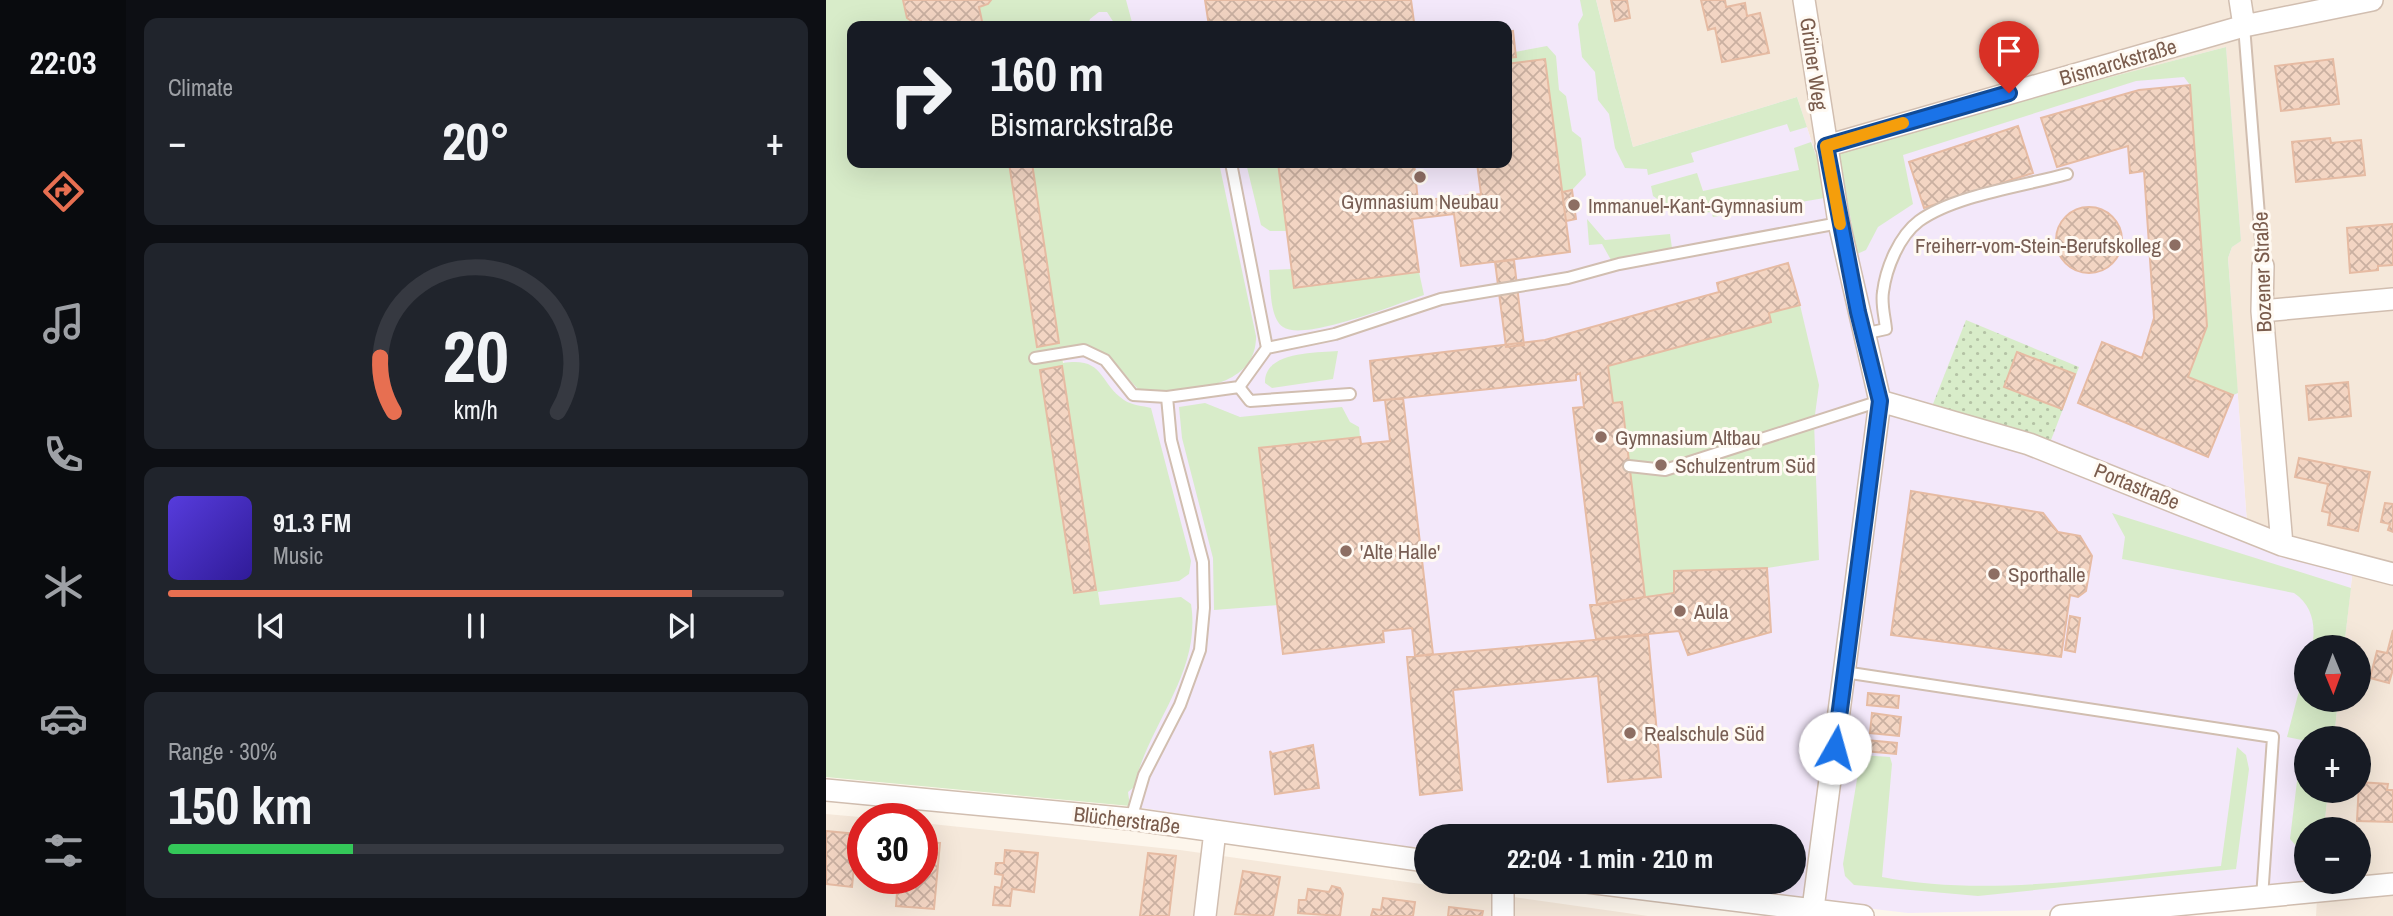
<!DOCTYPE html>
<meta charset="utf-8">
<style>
:root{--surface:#171b24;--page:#20242c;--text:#f1f3f6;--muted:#9ea1a6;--line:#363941;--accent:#e76f51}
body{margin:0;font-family:"Archivo Narrow",sans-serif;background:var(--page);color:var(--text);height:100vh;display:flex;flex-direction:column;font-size:26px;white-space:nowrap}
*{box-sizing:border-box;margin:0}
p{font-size:23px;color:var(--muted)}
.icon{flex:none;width:38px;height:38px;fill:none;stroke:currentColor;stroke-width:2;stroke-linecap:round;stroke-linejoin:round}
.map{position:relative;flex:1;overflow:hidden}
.sheet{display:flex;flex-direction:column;gap:18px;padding:18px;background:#0d0f14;width:700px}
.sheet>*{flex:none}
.hud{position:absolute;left:21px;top:21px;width:665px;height:147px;border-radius:14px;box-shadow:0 7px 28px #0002;background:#171b24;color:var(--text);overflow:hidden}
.needle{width:46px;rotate:179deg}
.buttons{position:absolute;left:1468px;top:635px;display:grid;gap:14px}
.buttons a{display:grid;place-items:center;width:77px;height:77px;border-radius:50%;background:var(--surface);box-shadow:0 7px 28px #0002;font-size:35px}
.speed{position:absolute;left:21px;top:803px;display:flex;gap:14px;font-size:35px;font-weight:700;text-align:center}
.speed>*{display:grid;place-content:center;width:91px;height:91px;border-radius:50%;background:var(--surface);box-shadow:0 7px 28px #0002;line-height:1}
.speed .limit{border:10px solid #d22;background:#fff;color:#111}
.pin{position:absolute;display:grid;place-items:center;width:60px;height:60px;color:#fff;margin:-72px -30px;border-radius:50% 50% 50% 0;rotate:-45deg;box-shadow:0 0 7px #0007}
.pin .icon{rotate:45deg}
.me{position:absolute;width:77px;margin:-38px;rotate:7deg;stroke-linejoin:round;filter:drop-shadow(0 0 5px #0008)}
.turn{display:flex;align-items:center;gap:24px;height:147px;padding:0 28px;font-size:32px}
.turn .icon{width:91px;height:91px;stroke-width:2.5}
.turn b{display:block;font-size:49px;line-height:60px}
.big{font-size:52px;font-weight:700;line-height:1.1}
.sheet .card{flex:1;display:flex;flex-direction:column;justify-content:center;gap:10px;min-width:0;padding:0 24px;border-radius:14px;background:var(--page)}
.sheet .dial{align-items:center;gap:0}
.dial svg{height:182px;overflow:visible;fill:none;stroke:var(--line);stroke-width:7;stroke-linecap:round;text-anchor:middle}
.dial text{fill:var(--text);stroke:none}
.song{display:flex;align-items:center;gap:21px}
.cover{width:84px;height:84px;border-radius:10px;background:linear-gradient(135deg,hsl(250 70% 55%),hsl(250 70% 35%))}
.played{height:7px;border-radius:4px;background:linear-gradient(90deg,var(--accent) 85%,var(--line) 85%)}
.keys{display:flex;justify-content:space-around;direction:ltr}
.heat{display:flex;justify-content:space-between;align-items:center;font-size:38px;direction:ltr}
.charge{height:10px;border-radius:5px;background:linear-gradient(90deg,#34c759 30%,var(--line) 0)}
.trip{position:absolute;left:588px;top:824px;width:392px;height:70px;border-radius:35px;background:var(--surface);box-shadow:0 7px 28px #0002;font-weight:700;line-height:70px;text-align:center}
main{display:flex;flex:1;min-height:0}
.tabs{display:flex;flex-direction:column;width:126px;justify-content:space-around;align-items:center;background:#090b0e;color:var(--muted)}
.tabs .icon{width:49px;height:49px}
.tabs .selected{color:var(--accent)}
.tabs b{font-size:32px;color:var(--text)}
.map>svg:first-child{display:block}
</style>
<main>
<nav class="tabs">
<b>22:03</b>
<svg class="icon selected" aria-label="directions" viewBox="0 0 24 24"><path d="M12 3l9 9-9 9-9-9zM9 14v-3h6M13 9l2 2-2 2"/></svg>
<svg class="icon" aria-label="music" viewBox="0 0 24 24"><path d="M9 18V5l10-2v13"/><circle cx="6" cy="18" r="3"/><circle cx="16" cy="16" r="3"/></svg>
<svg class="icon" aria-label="phone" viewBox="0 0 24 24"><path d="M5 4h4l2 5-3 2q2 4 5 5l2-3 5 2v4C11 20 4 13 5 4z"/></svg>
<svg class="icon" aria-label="climate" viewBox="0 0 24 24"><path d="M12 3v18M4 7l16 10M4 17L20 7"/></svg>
<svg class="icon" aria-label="car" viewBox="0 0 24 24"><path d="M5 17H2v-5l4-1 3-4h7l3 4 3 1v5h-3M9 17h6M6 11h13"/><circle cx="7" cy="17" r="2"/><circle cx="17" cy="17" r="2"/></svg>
<svg class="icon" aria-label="filters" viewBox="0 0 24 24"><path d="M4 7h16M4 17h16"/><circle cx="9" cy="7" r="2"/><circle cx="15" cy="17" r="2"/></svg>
</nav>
<section class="sheet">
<div class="card"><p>Climate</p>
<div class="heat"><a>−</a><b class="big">20°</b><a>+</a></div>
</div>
<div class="card dial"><svg viewBox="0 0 100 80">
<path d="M14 69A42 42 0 1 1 86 69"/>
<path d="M14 69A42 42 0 0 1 8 45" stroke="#e76f51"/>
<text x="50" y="56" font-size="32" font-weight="700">20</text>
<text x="50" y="72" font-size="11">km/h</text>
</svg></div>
<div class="card">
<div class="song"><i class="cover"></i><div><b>91.3 FM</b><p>Music</p></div></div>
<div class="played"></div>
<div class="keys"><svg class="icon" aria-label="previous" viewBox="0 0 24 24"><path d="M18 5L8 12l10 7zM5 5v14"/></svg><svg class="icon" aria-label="pause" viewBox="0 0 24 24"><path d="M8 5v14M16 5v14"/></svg><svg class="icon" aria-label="next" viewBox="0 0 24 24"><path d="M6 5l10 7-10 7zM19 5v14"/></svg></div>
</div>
<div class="card"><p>Range · 30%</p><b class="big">150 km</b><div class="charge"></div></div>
</section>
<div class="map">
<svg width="1567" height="916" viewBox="0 0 1567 916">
<defs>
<pattern id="garden-dots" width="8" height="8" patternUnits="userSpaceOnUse" patternTransform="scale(1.75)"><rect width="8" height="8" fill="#d8ecc9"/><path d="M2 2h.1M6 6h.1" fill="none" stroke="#b4c2a5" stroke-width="1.8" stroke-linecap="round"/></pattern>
<pattern id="building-cross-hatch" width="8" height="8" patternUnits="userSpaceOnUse" patternTransform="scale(1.75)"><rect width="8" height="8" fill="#f3d5c3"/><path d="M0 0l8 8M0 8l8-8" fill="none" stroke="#cab0a1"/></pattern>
</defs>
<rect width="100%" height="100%" fill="#fdf6ec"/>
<path fill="#f5e8da" d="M770 0H1567V916H1490L1492 882H1533V830L1498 829 1502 791H1533V738H1508L1512 700H1533V648L1518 647 1527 568 1422 538 1402 258 1406 247 1400 47 990 155 971 97 807 147Z
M0 814 56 819H37V878H96V823L354 850 822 916H0Z"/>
<path fill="#f3e8fa" d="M201 0H770L807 147 971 97 990 155 1400 47 1415 241 1406 247 1402 258 1422 537 1527 568 1518 647 1480 648V700H1512L1508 738H1480V791H1502L1498 829 1480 830V882L1491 887 1221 910 1082 913 816 882H968V836H600V852L304 806 208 163H681V26H206Z"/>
<path fill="#d8ecc9" d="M0 0H300L307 26H290L281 12H273L264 19 262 26H26V163H393L430 336C431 392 352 393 312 389 285 360 279 339 234 348L237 363C279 357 272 382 298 400 305 405 317 406 325 408L365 561 363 574 353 581 272 592 274 605 355 597 365 604C376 673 322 724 308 787L302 792 304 806 0 777Z
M754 0H770L807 147 971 97 981 127 964 132 961 124 865 153 868 162 822 175 821 169 799 168 789 148 783 114 772 100 769 72 756 57 752 24 757 15Z
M721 46 730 56 733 90 740 96 746 131 755 138 760 175 746 190 736 192 719 59 681 64V58L689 57V52Z
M1400 47 1415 241 1406 247 1402 258 1412 393 1407 395 1362 377 1381 326 1364 85 1358 77 1310 81 1077 155 1087 204 1052 227 1040 250 1031 254 1012 148Z
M985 142 990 155 997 153 1004 197 887 217 885 212 856 216 827 196 825 186 871 173 877 191 973 170 968 148Z
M420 163H452L461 231H444L435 225Z
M761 219 779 240 844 234 846 248 785 260 776 244 763 245Z
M466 269 468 288 593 272 598 295C573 303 478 342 457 327 443 317 445 286 443 270Z
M974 305 993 385 988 422 993 560 941 568 848 571V593L819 597 796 403H787L782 366 945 322 943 313Z
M512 351 507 379 446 388 439 383C438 351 490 353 512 351Z
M379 403 414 417 516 407 524 422 533 427 534 437 433 449 452 605 388 610 387 558 356 438 353 407Z
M1286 513 1525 588 1518 647H1486C1490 626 1487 606 1468 593L1296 559 1299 537Z
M1480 664V700H1512L1508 738H1480V791H1502L1498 829 1480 830V857L1464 839 1476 740 1461 737Z
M1411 747 1420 755 1423 769 1410 869 1152 896 1028 885 1019 876 1017 864 1035 755 1064 757 1066 764 1056 877C1162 898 1287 876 1395 866Z"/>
<path fill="url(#garden-dots)" d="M1140 320 1253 367 1222 448 1107 404Z"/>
<path fill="url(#building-cross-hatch)" stroke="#e6bba3" stroke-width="2" d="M77 0H165L162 4 153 7 157 26H96L95 21 88 23 81 18Z
M379 0H585L588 22 551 26H383Z
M785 0H801L804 18 789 21Z
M875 0H899L900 7 919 3 921 16 934 13 943 53 896 62 889 28 882 30Z
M687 31 690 57 681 58V32Z
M719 59 744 252 635 266 628 214 586 219 593 272 468 288 452 163H588L592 201 655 194 651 163H681V64Z
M1507 59 1513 104 1455 111 1449 66Z
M1364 85 1381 326 1362 377 1407 395 1382 457 1252 403 1276 342 1316 358 1328 318 1318 171 1304 173 1302 146 1231 167 1215 118 1313 90Z
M1192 126 1207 173 1098 208 1083 162Z
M1504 138 1505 143 1535 140 1539 175 1470 182 1466 142Z
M183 163H206L233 343 211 347Z
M746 190 750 219 740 221 736 192Z
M1230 240a33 33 0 1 1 66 0a33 33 0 1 1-66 0Z
M1567 224V265L1552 266V270L1524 273 1521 228Z
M688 260 698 345 680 347 669 262Z
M962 263 974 305 943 313 945 322 782 366 787 403 796 402 819 597 771 605 747 408 758 407 754 373 750 375V380L548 401 544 361 719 340 893 292 891 283Z
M1191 352 1249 374 1236 409 1178 387Z
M236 366 270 590 248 593 214 370Z
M1522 382 1525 416 1483 420 1480 386Z
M577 398 607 654 589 656 586 628 557 631 558 642 457 654 433 448 534 437 535 444 564 441 559 400Z
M1473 458 1544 472 1532 531 1502 525 1504 513 1496 511 1502 484 1469 477Z
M1085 491 1217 513 1232 532 1254 536 1266 556 1260 591 1252 597 1244 595 1235 657 1065 635Z
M1559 503 1567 504V532L1562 530 1564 524 1555 522Z
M941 568 945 632 862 655 853 631 770 639 764 605 848 593V571Z
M1244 616 1254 618 1249 652 1239 650Z
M1567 630V669L1563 683 1544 678 1551 651 1561 653Z
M822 635 835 777 782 782 772 676 627 690 636 790 594 795 581 657Z
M1042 693 1073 696 1072 708 1041 705Z
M1046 713 1075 717 1073 736 1044 733Z
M1040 740 1071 743 1070 754 1039 751Z
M487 745 493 788 449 794 444 751 446 754Z
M1533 782 1562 784 1561 790H1567V822L1531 821Z
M0 831 31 834 26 887 0 884Z
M96 842 114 843 108 909 70 906 72 878H96Z
M179 850 212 853 208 892 186 889 184 906 167 905 169 887 175 888 177 875 169 874 170 863H178Z
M322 853 350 856 343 916H314Z
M417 871 454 877 447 916 409 914Z
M506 886 514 888 517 894 514 916 472 913 473 900H480L482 889 503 892Z
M557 898 589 902 587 916H545L547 909 555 910Z
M623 907 657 911 656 916H622Z"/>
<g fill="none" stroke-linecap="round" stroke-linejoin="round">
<defs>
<path id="lane" d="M1418 26 1437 266
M405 163 441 348
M1037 334 1060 329C1059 318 1055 304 1057 292 1060 268 1073 236 1093 221 1129 195 1198 186 1241 174
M209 358 258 350 279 360 307 395 341 397 413 387 441 348 509 334 615 299 742 278 793 264 1013 223
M413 387 424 401 524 394
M803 466 839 470 1054 401
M1018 672 1447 737 1436 898
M305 819 318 775 354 705 374 650 378 608 377 562 345 440 341 397"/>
<path id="street" d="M978 0 1013 223 1054 401 986 916
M1414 0 1418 26
M1000 146 1418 26 1546 0
M1437 266 1436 311 1456 545
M1436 311 1567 299
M1054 401 1203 444 1456 545 1567 574
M0 790 305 819 600 861
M677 882V916
M761 882 1037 916
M379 916 389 831
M1235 916 1567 884"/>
</defs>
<use href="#lane" stroke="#d1beb0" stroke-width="14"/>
<use href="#street" stroke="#d1beb0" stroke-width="24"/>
<use href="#lane" stroke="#fff" stroke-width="10"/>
<use href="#street" stroke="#fff" stroke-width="21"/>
</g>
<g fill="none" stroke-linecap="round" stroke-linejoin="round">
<defs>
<path id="route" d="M1009 748 1054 401 1032 312 1000 146 1183 93"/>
</defs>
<use href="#route" stroke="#114b97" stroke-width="18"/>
<use href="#route" stroke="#1a73e8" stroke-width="12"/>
<path stroke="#f59e0b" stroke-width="12" d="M1014 224 1000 146 1077 123"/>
</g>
<g fill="#8d6e63" stroke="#fffaf3" stroke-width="2.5">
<circle cx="594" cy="177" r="7"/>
<circle cx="748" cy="205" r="7"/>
<circle cx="1349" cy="245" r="7"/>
<circle cx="775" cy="437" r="7"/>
<circle cx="835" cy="465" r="7"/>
<circle cx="520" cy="551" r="7"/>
<circle cx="1168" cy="574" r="7"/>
<circle cx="854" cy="611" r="7"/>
<circle cx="804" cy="733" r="7"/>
</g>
<g text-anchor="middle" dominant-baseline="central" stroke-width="6" stroke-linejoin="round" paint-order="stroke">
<g font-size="21" fill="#7a5c4d" stroke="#fffaf3">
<text transform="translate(1292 62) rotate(-16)">Bismarckstraße</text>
<text transform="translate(988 64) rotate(82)">Grüner Weg</text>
<text transform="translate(1436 272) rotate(-92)">Bozener Straße</text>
<text transform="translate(1311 486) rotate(22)">Portastraße</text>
<text transform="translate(301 820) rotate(7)">Blücherstraße</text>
</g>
<g font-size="21" fill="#785e54" stroke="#fffaf3" text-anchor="start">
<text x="594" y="201" text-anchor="middle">Gymnasium Neubau</text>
<text x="762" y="205">Immanuel-Kant-Gymnasium</text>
<text x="1335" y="245" text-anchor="end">Freiherr-vom-Stein-Berufskolleg</text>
<text x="789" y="437">Gymnasium Altbau</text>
<text x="849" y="465">Schulzentrum Süd</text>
<text x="534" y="551">'Alte Halle'</text>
<text x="1182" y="574">Sporthalle</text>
<text x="868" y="611">Aula</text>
<text x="818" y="733">Realschule Süd</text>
</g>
</g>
</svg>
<div class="buttons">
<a><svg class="needle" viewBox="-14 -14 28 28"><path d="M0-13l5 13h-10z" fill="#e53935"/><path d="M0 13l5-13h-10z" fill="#9ea1a6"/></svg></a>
<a>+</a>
<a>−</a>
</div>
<div class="speed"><div class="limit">30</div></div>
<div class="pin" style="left:1183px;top:93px;background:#d93025"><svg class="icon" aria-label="arrive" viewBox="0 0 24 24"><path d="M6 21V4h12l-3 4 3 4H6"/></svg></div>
<svg class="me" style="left:1009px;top:748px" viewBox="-20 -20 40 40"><circle r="19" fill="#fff"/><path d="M0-13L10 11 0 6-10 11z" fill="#1a73e8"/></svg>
<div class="trip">22:04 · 1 min · 210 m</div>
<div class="hud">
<div class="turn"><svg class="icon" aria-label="right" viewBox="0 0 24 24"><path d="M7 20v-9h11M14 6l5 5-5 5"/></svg><div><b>160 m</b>Bismarckstraße</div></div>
</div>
</div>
</main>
